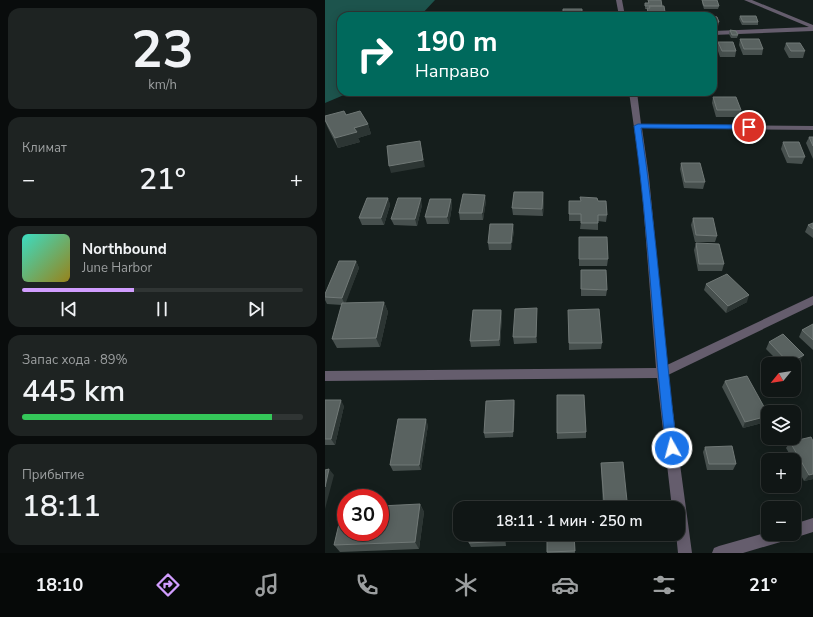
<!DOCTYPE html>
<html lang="ru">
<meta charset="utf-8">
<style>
:root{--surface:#101615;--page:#1e2322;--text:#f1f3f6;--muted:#9c9fa0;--line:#303534;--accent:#d19dfe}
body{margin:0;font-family:"Nunito Sans",sans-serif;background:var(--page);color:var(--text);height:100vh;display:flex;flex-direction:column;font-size:15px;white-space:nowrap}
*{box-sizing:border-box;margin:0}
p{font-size:13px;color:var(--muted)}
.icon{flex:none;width:22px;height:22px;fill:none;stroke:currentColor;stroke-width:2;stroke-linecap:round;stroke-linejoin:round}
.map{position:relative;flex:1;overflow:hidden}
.side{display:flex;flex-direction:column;gap:8px;padding:8px;background:#090c0c;width:325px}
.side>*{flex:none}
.hud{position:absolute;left:12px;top:12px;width:380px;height:84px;border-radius:12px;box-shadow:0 2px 10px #0003,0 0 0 1px var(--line);background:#00695c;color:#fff;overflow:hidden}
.needle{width:26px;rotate:240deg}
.fabs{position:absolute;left:436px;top:357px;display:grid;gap:8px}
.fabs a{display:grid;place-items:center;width:40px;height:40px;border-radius:8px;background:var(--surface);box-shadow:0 2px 10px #0003,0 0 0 1px var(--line);font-size:20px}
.speed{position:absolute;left:12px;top:489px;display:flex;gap:8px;font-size:20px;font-weight:700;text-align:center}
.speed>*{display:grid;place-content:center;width:52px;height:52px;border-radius:50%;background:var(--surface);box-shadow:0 2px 10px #0003,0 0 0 1px var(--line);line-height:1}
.speed .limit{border:6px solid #d22;background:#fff;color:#111}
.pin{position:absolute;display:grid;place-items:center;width:34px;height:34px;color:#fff;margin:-17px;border:2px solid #fff;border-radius:50%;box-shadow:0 1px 4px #0007}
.me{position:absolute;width:44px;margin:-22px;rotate:353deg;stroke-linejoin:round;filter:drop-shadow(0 0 3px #0008)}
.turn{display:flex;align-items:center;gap:14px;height:84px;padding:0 12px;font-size:18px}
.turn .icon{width:52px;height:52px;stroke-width:2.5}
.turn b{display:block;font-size:28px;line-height:34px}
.big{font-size:30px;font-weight:600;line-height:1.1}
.side .tile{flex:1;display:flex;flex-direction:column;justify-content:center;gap:6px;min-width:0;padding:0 14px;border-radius:12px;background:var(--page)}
.side .dial{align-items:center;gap:0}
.dial b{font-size:52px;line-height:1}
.song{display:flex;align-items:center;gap:12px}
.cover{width:48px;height:48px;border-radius:6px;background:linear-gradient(135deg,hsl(170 70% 55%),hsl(50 70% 35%))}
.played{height:4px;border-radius:2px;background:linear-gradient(90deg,var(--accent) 40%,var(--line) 40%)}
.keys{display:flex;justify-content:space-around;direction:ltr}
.heat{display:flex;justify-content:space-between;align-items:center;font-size:22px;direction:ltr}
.charge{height:6px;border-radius:3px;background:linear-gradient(90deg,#34c759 89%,var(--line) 0)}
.trip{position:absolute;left:128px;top:501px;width:232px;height:40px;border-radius:12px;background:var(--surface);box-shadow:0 2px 10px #0003,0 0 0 1px var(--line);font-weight:600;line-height:40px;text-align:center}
.menu{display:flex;height:64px;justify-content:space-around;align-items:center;background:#060908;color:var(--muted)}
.menu .icon{width:28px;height:28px}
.menu .on{color:var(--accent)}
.menu b{font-size:18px;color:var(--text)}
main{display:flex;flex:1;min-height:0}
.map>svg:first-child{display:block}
</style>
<main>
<section class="side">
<div class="tile dial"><b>23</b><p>km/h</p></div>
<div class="tile"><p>Климат</p>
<div class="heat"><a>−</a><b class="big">21°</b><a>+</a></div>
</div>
<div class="tile">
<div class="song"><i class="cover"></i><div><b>Northbound</b><p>June Harbor</p></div></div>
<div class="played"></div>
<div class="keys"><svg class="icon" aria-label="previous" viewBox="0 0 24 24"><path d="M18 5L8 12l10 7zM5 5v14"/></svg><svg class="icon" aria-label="pause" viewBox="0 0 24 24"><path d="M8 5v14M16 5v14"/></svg><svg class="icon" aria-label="next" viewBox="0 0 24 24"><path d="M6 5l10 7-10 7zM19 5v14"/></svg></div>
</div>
<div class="tile"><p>Запас хода · 89%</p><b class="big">445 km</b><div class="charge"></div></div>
<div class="tile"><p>Прибытие</p><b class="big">18:11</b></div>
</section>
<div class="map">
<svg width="488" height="553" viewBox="0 0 488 553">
<rect width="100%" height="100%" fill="#151e1c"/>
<path fill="#1d544d" d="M0 0H110L95 16H16V92H26L0 103Z"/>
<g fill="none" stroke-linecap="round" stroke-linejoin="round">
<path fill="#655d6d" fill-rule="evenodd" d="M291 0H297L300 16H294Z
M419 0H427L488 25V31L388 35V31L484 27Z
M304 92H312L316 124 488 126V130L317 128 324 177 342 365 488 296V305L343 375 367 553H353L351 534H353V508H347L332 378 0 381V371L331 368 316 177Z"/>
<path fill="#655d6d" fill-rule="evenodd" d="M488 518V532L469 538 465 536 464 539 459 541 418 553H387L389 548 394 546 443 532V534H469V524Z"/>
</g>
<path fill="#47504e" d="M320 0H336L337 6 340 12V16H322V9H320V3H323V0Z
M377 0 394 6 393 9H379L377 3Z
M388 16 394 22 393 26H388Z
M415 16 433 22V25H417L414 19Z
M405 30 413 35 412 38H406L404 34Z
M415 39 438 49 437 55H418L414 45Z
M393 42 411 51 410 57H395L392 48Z
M461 43 480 51 478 58H464L459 49Z
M388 97 416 110 414 117H391L387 103Z
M21 115 43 124 46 134 33 138 35 142 13 148 2 126 0 121V116Z
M484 137H488V159L481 143Z
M458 142 480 157 477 164 462 163 456 149Z
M356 163 380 182 378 189 359 188 355 169Z
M63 198 65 205 59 225H37L34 218Z
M126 199 127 206 124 224H102L100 217Z
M219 199 218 216 188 215 187 208Z
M161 201 158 220H135L134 213Z
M244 201H273L282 215 281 222 273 221V230L255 229 256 221H244Z
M97 205 92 226 69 225 66 219Z
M368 218 392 236 390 242H370L366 225Z
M488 223V238L480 232 483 225Z
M189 231 186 250H164L163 243Z
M254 237 283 259 282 266H254Z
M371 243 399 264 397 271H373L369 250Z
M31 261 34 268 20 303 59 302 63 312 55 347 12 348 7 339 17 305 2 304 0 300V294Z
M256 270 282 290 281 296H256Z
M381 284 422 302 401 313 379 290Z
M212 308V343L189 344 188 337Z
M176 310 177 316 175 346 146 347 145 341Z
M243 310 277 343 276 349 244 350Z
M488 324V350L474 337 477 330Z
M444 342 475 361 469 365V364H456L441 349Z
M400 381 443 414V418L441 422 418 428 397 387Z
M232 395 261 432V438L232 439Z
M0 400 19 406 10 445H0Z
M189 400 190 406 188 437 160 438 159 433Z
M103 425 96 470 68 471 65 465Z
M488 441V479L479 481 469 462V460H468L461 448 465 442Z
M380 447 411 464 408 470H382L378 452Z
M276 463 302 501 301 506H278L276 468Z
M95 504 99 512 94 549 15 552 9 545Z
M181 534V546L146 547 144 543Z
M222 534H249L250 553H222Z"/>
<path fill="#2c3533" d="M43 124 46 134 33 138 35 142 13 148 10 138 29 128Z
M95 141 100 167 66 173 64 166Z
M218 192 219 199 218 216 217 209Z
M160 195 161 201 158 220 157 213Z
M63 198 65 205 59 225 56 218Z
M96 198 97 205 92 226 90 219Z
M126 199 127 206 124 224 122 217Z
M188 224 189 231 186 250V243Z
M31 261 34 268 20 305 17 298Z
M424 295 422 302 401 313 403 306Z
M59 302 63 312 55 347 51 338Z
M212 308V343L211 337Z
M176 310 177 316 175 346 174 340Z
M479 355 475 361 469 365V364H464V363Z
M16 400 19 406 10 445 6 439Z
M189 400 190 406 188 437V432Z
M443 416V418L441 422 418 428 420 422Z
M101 419 103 425 96 470 94 465Z
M4 469 9 475 0 509V487Z
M488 474V479L479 481 484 475Z
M95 504 99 512 94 549 90 542Z
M180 534H181V546L180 541Z"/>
<path fill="#596260" stroke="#707876" d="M323 0H336L337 6H320V3H324Z
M377 0H392L394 6H379Z
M324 6H339L340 12H323L322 8H325Z
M238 9H257V16H238Z
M326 15H339L340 16H327Z
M388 16 392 17 394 22H388Z
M415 16H431L433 22H418Z
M405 30 411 31 413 35H407Z
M415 39H434L438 49H419Z
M393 42H408L411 51H397Z
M461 43H475L480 51H466Z
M388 97H411L416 110H392Z
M19 111 21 115 35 111 43 124 29 128 32 132 10 138 0 120V116Z
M484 137H488V146Z
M95 141 98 160 64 166 62 146Z
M458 142H474L480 157H464Z
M356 163H375L380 182H360Z
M189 192H218L217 209 187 208Z
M138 194 160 195 157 213H134Z
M255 197 272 198 273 201H281L282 215H273V223H256V214H244V201H256Z
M42 198H63L56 218H34Z
M73 198H96L90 219H66Z
M105 199H126L122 217H100Z
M368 218H388L392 236 371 235Z
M488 223V229L483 225Z
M165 224H188L186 243H163Z
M254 237H282L283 259H254Z
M371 243 394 244 399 264H374Z
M14 261H31L17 298 0 297V294Z
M256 270H281L282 290 256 289Z
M402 274 424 295 403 306 381 284Z
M59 302 51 338 7 339 17 303Z
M212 308 211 337H188L190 309Z
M274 309 277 343H244L243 310Z
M148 310H176L174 340 145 341Z
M488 324V340L477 330Z
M458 334 479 355 464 363 444 342Z
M422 376 443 414V416L420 422 400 381Z
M232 395H259L261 432 232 433Z
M0 400H16L6 439H0Z
M189 400 188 432 159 433 161 401Z
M73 419H101L94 465H65Z
M486 437 488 441V474L484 475 465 442Z
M407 446 411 464H384L380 447Z
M298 462 302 501H279L276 463Z
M4 469 0 487V470Z
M181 502V508H147V503Z
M95 504 90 542 9 545 18 507 21 506V532H55V506Z
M145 534H180V541L144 543Z
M222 534H249L250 551 222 552Z"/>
<path fill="#1a73e8" stroke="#114b97" d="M313 124 424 125 428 127 424 129 316 128C332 234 339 342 352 448L351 452 347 453 343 452 341 448C328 341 324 233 309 126Z"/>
</svg>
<div class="fabs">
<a><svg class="needle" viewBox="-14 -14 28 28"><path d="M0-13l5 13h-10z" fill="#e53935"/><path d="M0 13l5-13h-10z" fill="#9c9fa0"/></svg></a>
<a><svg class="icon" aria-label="layers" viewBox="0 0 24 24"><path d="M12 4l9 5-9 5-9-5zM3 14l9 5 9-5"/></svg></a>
<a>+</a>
<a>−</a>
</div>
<div class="speed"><div class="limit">30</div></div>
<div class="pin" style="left:424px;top:127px;background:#d93025"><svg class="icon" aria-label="arrive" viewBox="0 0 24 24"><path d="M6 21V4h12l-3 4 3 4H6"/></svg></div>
<svg class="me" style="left:347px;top:448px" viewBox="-20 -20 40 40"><circle r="17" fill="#1a73e8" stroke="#fff" stroke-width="3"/><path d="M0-11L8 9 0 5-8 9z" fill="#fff"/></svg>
<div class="trip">18:11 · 1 мин · 250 m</div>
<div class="hud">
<div class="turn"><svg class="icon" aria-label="right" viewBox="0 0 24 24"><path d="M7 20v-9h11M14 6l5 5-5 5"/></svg><div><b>190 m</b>Направо</div></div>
</div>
</div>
</main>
<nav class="menu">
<b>18:10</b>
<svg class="icon on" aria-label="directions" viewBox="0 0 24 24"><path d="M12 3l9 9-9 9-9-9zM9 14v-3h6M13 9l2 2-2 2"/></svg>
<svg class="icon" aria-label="music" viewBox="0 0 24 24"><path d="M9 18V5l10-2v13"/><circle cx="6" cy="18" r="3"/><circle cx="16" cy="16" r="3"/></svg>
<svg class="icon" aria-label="phone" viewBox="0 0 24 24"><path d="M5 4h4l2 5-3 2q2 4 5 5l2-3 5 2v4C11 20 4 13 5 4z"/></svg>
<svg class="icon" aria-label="climate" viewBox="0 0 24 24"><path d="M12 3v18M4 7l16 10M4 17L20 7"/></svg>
<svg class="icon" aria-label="car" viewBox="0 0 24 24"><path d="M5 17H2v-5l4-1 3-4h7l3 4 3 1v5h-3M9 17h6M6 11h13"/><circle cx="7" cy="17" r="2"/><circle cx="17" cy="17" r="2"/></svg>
<svg class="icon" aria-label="filters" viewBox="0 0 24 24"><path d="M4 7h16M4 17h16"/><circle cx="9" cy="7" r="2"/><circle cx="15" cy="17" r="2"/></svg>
<b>21°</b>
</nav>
